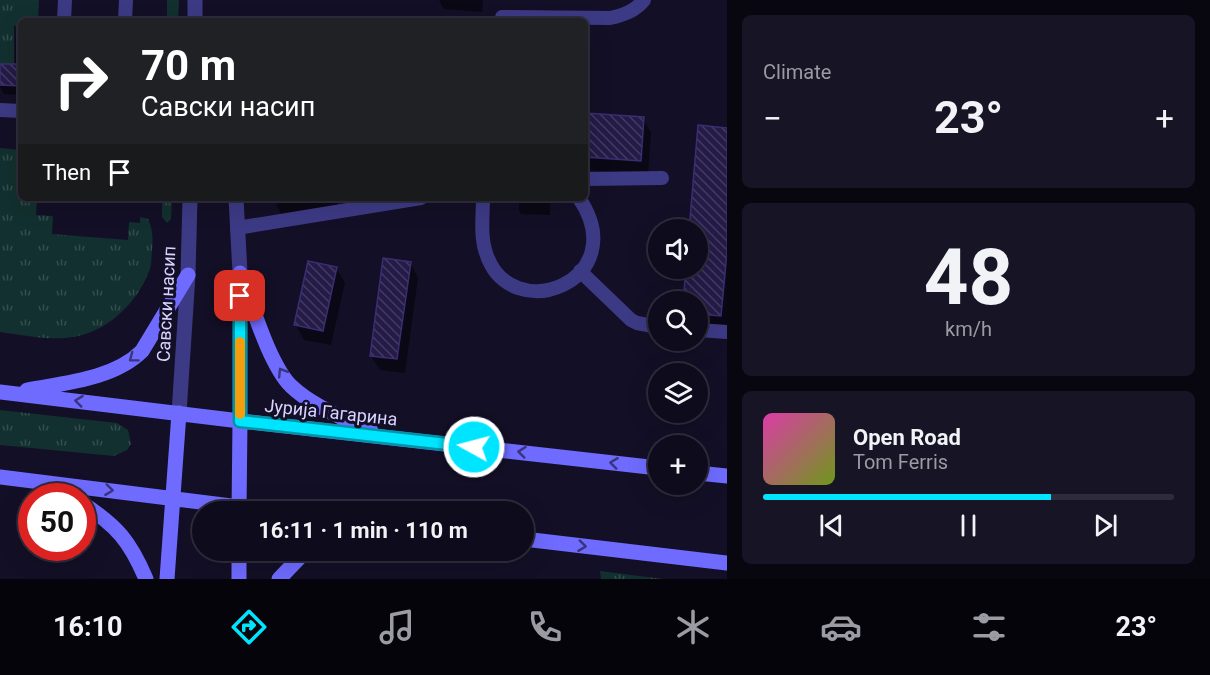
<!DOCTYPE html>
<meta charset="utf-8">
<style>
:root{--surface:#0e0b1c;--page:#171425;--text:#f1f3f6;--muted:#9b9ba3;--line:#2e2b3b;--accent:#00e5ff}
body{margin:0;font-family:Roboto,sans-serif;background:var(--page);color:var(--text);height:100vh;display:flex;flex-direction:column;font-size:22px;white-space:nowrap}
*{box-sizing:border-box;margin:0}
p{font-size:20px;color:var(--muted)}
.icon{flex:none;width:33px;height:33px;fill:none;stroke:currentColor;stroke-width:2;stroke-linecap:round;stroke-linejoin:round}
.map{position:relative;flex:1;overflow:hidden}
.drawer{display:flex;flex-direction:column;gap:15px;padding:15px;background:#08060f;width:483px}
.drawer>*{flex:none}
.banner{position:absolute;left:18px;top:18px;width:570px;height:183px;border-radius:9px;box-shadow:0 6px 24px #0002,0 0 0 2px var(--line);background:#202124;color:#fff;overflow:hidden}
.tools{position:absolute;left:648px;top:219px;display:grid;gap:12px}
.tools a{display:grid;place-items:center;width:60px;height:60px;border-radius:50%;background:var(--surface);box-shadow:0 6px 24px #0002,0 0 0 2px var(--line);font-size:30px}
.speed{position:absolute;left:18px;top:483px;display:flex;gap:12px;font-size:30px;font-weight:700;text-align:center}
.speed>*{display:grid;place-content:center;width:78px;height:78px;border-radius:50%;background:var(--surface);box-shadow:0 6px 24px #0002,0 0 0 2px var(--line);line-height:1}
.speed .limit{border:9px solid #d22;background:#fff;color:#111}
.pin{position:absolute;display:grid;place-items:center;width:51px;height:51px;color:#fff;margin:-26px;border-radius:12px;box-shadow:0 3px 9px #0006}
.me{position:absolute;width:66px;margin:-33px;rotate:277deg;stroke-linejoin:round;filter:drop-shadow(0 0 4px #0008)}
.turn{display:flex;align-items:center;gap:21px;height:126px;padding:0 24px;font-size:27px}
.turn .icon{width:78px;height:78px;stroke-width:2.5}
.turn b{display:block;font-size:42px;line-height:51px}
.then{display:flex;align-items:center;height:57px;padding:0 24px;background:#0003;gap:12px;font-size:22px}
.big{font-size:45px;font-weight:700;line-height:1.1}
.drawer .widget{flex:1;display:flex;flex-direction:column;justify-content:center;gap:9px;min-width:0;padding:0 21px;border-radius:9px;background:var(--page)}
.drawer .dial{align-items:center;gap:0}
.dial b{font-size:78px;line-height:1}
.song{display:flex;align-items:center;gap:18px}
.cover{width:72px;height:72px;border-radius:9px;background:linear-gradient(135deg,hsl(320 70% 55%),hsl(80 70% 35%))}
.played{height:6px;border-radius:3px;background:linear-gradient(90deg,var(--accent) 70%,var(--line) 70%)}
.keys{display:flex;justify-content:space-around;direction:ltr}
.heat{display:flex;justify-content:space-between;align-items:center;font-size:33px;direction:ltr}
.trip{position:absolute;left:192px;top:501px;width:342px;height:60px;border-radius:30px;background:var(--surface);box-shadow:0 6px 24px #0002,0 0 0 2px var(--line);font-weight:700;line-height:60px;text-align:center}
.dock{display:flex;height:96px;justify-content:space-around;align-items:center;background:#06040b;color:var(--muted)}
.dock .icon{width:42px;height:42px}
.dock .on{color:var(--accent)}
.dock b{font-size:27px;color:var(--text)}
main{display:flex;flex:1;min-height:0}
.map>svg:first-child{display:block}
</style>
<main>
<div class="map">
<svg width="727" height="579" viewBox="0 0 727 579">
<defs>
<pattern id="grass-tufts" width="24" height="20" patternUnits="userSpaceOnUse" patternTransform="scale(1.5)"><rect width="24" height="20" fill="#12302f"/><path d="M3 7l-1-3M5 7V3M7 7l1-3M15 17l-1-3M17 17v-4M19 17l1-3" fill="none" stroke="#344d4e"/></pattern>
<pattern id="building-back-hatch" width="6" height="6" patternUnits="userSpaceOnUse" patternTransform="scale(1.5)"><rect width="6" height="6" fill="#241b47"/><path d="M-1 5l2 2M0 0l6 6M5-1l2 2" fill="none" stroke="#433b63"/></pattern>
</defs>
<rect width="100%" height="100%" fill="#130f26"/>
<path fill="url(#grass-tufts)" d="M0 0H39L38 21H21V26H14V64H0Z
M167 0H179L178 21H167Z
M0 148 21 150V198H37L36 215 53 216 52 234 128 240 129 222 140 223V217L148 219C153 229 153 240 152 251 151 257 152 264 150 269 139 300 111 329 78 336 53 342 25 335 0 332Z
M162 198H172L171 219 167 223 162 217Z
M0 410 117 423 128 430 131 444 127 450 114 456 0 445Z
M600 571 663 579H601Z"/>
<path fill="#0007" d="M439 0H483L482 12 444 9Z
M16 27H21V95L4 94 0 87V66H15Z
M585 114 643 119 651 133 648 175 588 170 585 165Z
M727 129V330L698 327V230Z
M276 198H338V218L285 221 277 207Z
M401 198H448L404 204Z
M519 198H550V215L521 214 519 210Z
M410 263 418 278 405 373 380 370 371 356Z
M336 268 345 283 331 345 304 340 296 325Z"/>
<path fill="url(#building-back-hatch)" stroke="#3b2d73" stroke-width="1.5" d="M0 64H21V86L0 85Z
M585 113 644 117 641 161 585 157Z
M698 125 727 128V252L721 316 698 314V302H683L686 268H698V230H689Z
M383 258 411 262 397 359 370 356Z
M308 261 337 267 323 331 294 325Z"/>
<g fill="none" stroke-linecap="round" stroke-linejoin="round">
<path stroke="#3d3a85" stroke-width="14" d="M502 17 610 18C624 15 635 11 644 0
M64 21 65 0
M125 21 126 0
M0 110 21 111
M585 179 662 178
M483 198C483 215 480 236 486 253 510 329 635 281 579 198
M237 228 421 198
M580 271 631 320 637 323 658 327
M698 330 727 332"/>
<path stroke="#3d3a85" stroke-width="15" d="M195 21V0
M236 198 240 273V421
M179 413 188 275 190 198"/>
<path stroke="#6f6bff" stroke-width="15" d="M240 273C252 304 269 364 291 386 313 407 344 418 371 431
M27 390C64 383 114 379 142 351L188 275
M0 392 240 421 658 468
M698 473 727 476
M0 477 280 512
M82 503C117 526 130 541 146 579
M239 512 240 421
M524 539 727 563
M167 579 179 413
M239 579V550
M279 579 302 555 310 550"/>
</g>
<defs><path id="oneway-chevron" d="M-2-3.5L2.5 0L-2 3.5" fill="none" stroke-width="1.6" stroke-linecap="round" stroke-linejoin="round" transform="scale(1.5)"/></defs>
<g stroke="#38347d">
<use href="#oneway-chevron" transform="translate(133 358) rotate(143)"/>
<use href="#oneway-chevron" transform="translate(282 372) rotate(-122)"/>
<use href="#oneway-chevron" transform="translate(79 401) rotate(-173)"/>
<use href="#oneway-chevron" transform="translate(522 452) rotate(-174)"/>
<use href="#oneway-chevron" transform="translate(614 463) rotate(-173)"/>
<use href="#oneway-chevron" transform="translate(109 490) rotate(7)"/>
<use href="#oneway-chevron" transform="translate(582 546) rotate(7)"/>
</g>
<g fill="none" stroke-linecap="round" stroke-linejoin="round">
<defs>
<path id="route" d="M240 296V421L474 447"/>
</defs>
<use href="#route" stroke="#0095a6" stroke-width="15"/>
<use href="#route" stroke="#00e5ff" stroke-width="10"/>
<path stroke="#f59e0b" stroke-width="10" d="M240 414V342"/>
</g>
<g text-anchor="middle" dominant-baseline="central" stroke-width="6" stroke-linejoin="round" paint-order="stroke">
<g font-size="18" fill="#d9d4ff" stroke="#130f26">
<text transform="translate(166 304) rotate(-87)">Савски насип</text>
<text transform="translate(331 412) rotate(6)">Јурија Гагарина</text>
</g>
</g>
</svg>
<div class="tools">
<a><svg class="icon" aria-label="sound" viewBox="0 0 24 24"><path d="M4 9h4l5-4v14l-5-4H4zM17 9q2 3 0 6"/></svg></a>
<a><svg class="icon" aria-label="search" viewBox="0 0 24 24"><circle cx="10" cy="10" r="6"/><path d="M15 15l6 6"/></svg></a>
<a><svg class="icon" aria-label="layers" viewBox="0 0 24 24"><path d="M12 4l9 5-9 5-9-5zM3 14l9 5 9-5"/></svg></a>
<a>+</a>
</div>
<div class="speed"><div class="limit">50</div></div>
<div class="pin" style="left:240px;top:296px;background:#d93025"><svg class="icon" aria-label="arrive" viewBox="0 0 24 24"><path d="M6 21V4h12l-3 4 3 4H6"/></svg></div>
<svg class="me" style="left:474px;top:447px" viewBox="-20 -20 40 40"><circle r="17" fill="#00e5ff" stroke="#fff" stroke-width="3"/><path d="M0-11L8 9 0 5-8 9z" fill="#fff"/></svg>
<div class="trip">16:11 · 1 min · 110 m</div>
<div class="banner">
<div class="turn"><svg class="icon" aria-label="right" viewBox="0 0 24 24"><path d="M7 20v-9h11M14 6l5 5-5 5"/></svg><div><b>70 m</b>Савски насип</div></div>
<div class="then">Then<svg class="icon" aria-label="arrive" viewBox="0 0 24 24"><path d="M6 21V4h12l-3 4 3 4H6"/></svg></div>
</div>
</div>
<section class="drawer">
<div class="widget"><p>Climate</p>
<div class="heat"><a>−</a><b class="big">23°</b><a>+</a></div>
</div>
<div class="widget dial"><b>48</b><p>km/h</p></div>
<div class="widget">
<div class="song"><i class="cover"></i><div><b>Open Road</b><p>Tom Ferris</p></div></div>
<div class="played"></div>
<div class="keys"><svg class="icon" aria-label="previous" viewBox="0 0 24 24"><path d="M18 5L8 12l10 7zM5 5v14"/></svg><svg class="icon" aria-label="pause" viewBox="0 0 24 24"><path d="M8 5v14M16 5v14"/></svg><svg class="icon" aria-label="next" viewBox="0 0 24 24"><path d="M6 5l10 7-10 7zM19 5v14"/></svg></div>
</div>
</section>
</main>
<nav class="dock">
<b>16:10</b>
<svg class="icon on" aria-label="directions" viewBox="0 0 24 24"><path d="M12 3l9 9-9 9-9-9zM9 14v-3h6M13 9l2 2-2 2"/></svg>
<svg class="icon" aria-label="music" viewBox="0 0 24 24"><path d="M9 18V5l10-2v13"/><circle cx="6" cy="18" r="3"/><circle cx="16" cy="16" r="3"/></svg>
<svg class="icon" aria-label="phone" viewBox="0 0 24 24"><path d="M5 4h4l2 5-3 2q2 4 5 5l2-3 5 2v4C11 20 4 13 5 4z"/></svg>
<svg class="icon" aria-label="climate" viewBox="0 0 24 24"><path d="M12 3v18M4 7l16 10M4 17L20 7"/></svg>
<svg class="icon" aria-label="car" viewBox="0 0 24 24"><path d="M5 17H2v-5l4-1 3-4h7l3 4 3 1v5h-3M9 17h6M6 11h13"/><circle cx="7" cy="17" r="2"/><circle cx="17" cy="17" r="2"/></svg>
<svg class="icon" aria-label="filters" viewBox="0 0 24 24"><path d="M4 7h16M4 17h16"/><circle cx="9" cy="7" r="2"/><circle cx="15" cy="17" r="2"/></svg>
<b>23°</b>
</nav>
